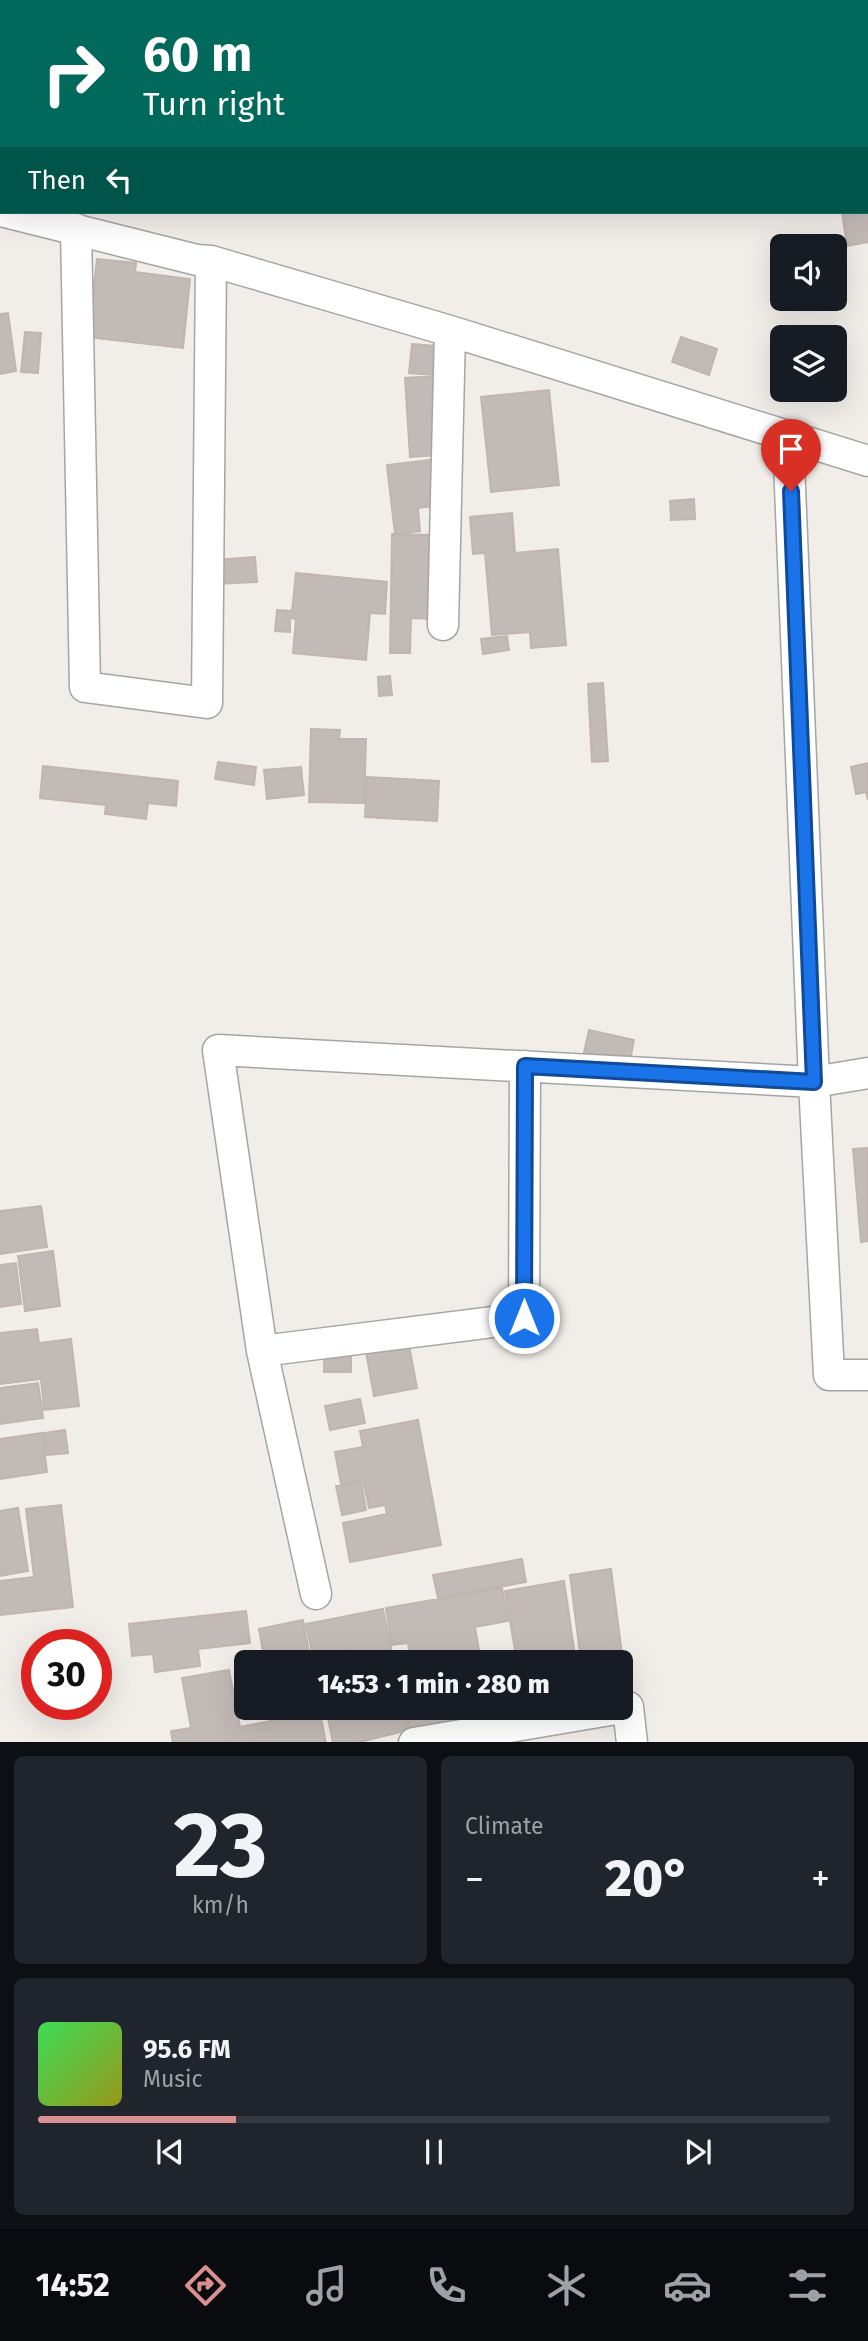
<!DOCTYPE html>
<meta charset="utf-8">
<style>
:root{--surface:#171b24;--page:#20242c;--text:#f1f3f6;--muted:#9ea1a6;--line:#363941;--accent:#da8f91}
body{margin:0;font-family:"Fira Sans",sans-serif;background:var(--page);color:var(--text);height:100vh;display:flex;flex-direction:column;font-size:26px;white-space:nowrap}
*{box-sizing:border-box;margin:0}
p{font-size:23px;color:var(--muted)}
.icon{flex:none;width:38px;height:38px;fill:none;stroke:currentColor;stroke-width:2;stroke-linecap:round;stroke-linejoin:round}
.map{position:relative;height:1742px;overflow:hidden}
.drawer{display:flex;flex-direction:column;gap:14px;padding:14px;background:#0d0f14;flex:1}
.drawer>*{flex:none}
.guide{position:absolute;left:0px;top:0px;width:868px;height:214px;box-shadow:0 7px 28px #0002;background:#00695c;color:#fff;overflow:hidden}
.buttons{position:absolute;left:770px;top:234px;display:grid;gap:14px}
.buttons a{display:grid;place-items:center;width:77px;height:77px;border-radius:10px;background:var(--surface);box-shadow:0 7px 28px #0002;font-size:35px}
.speed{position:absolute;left:21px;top:1629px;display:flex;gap:14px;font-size:35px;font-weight:700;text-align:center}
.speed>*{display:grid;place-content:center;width:91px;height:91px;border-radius:50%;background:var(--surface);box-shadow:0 7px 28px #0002;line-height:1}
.speed .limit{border:10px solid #d22;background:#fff;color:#111}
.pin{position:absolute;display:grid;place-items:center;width:60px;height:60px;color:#fff;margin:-72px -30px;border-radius:50% 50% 50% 0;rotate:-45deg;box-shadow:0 0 7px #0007}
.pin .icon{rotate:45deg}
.me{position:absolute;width:77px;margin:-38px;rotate:0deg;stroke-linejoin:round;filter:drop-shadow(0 0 5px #0008)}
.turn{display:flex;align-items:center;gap:24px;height:147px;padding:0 28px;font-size:32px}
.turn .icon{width:91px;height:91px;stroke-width:2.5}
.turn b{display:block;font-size:49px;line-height:60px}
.then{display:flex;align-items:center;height:66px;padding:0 28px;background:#0003;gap:14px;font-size:26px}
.big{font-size:52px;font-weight:800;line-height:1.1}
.drawer .widget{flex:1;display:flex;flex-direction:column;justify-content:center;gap:10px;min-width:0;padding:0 24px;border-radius:10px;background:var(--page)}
.drawer .dial{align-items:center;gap:0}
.dial b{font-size:91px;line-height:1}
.song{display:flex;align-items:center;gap:21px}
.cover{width:84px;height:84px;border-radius:10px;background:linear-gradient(135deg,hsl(130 70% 55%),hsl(60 70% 35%))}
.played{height:7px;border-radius:4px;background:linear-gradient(90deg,var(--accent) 25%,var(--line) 25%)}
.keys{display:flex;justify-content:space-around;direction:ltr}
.heat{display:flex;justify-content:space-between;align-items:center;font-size:38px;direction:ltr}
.drawer .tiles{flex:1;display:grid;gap:14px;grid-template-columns:1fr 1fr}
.widget:last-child{grid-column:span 2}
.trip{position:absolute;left:234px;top:1650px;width:399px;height:70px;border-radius:10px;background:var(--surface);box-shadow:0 7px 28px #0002;font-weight:800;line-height:70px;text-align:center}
.tabs{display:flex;height:112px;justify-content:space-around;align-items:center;background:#090b0e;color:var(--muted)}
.tabs .icon{width:49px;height:49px}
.tabs .current{color:var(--accent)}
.tabs b{font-size:32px;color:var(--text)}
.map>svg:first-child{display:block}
</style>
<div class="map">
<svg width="868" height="1743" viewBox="0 0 868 1743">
<rect width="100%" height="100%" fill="#f1eee9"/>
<path fill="#c1bab6" stroke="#c1b5ad" stroke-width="2" d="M605 0H868V22H866V2Z
M866 200H868V242L847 246 842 212H866Z
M97 259 136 263 135 272 190 279 183 348 88 337Z
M8 313 16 371 0 374V314Z
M25 332 41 333 38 373 21 372Z
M681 337 717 349 709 375 672 362Z
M412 344 436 346 433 375 409 373Z
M435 376 440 455 410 457 405 378Z
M549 390 559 485 491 492 481 397Z
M437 459 443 505 418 508 420 531 395 534 387 465Z
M694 499 695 519 671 520 670 501Z
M512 513 515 553 558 549 566 645 531 648 530 632 492 635 485 553 473 554 470 517Z
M392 534 435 535 433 619 411 618 410 653H390Z
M255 557 257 582 215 584 214 560Z
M296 573 387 582 385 614 370 613 366 660 293 653 296 619 290 618V632L275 631 277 610 292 611Z
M507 636 509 650 483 654 481 639Z
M390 676 392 695 379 696 378 677Z
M603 683 608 761 592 762 588 684Z
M311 729 340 730 339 739H366L364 803 309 802Z
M218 762 256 767 254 785 215 779Z
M868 763V800L866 792 856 794 851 767Z
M43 766 178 781 176 806 148 803 146 819 105 814 106 805 40 798Z
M301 767 304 795 267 799 264 770Z
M367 777 439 781 437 821 365 817Z
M589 1030 634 1040 629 1066 583 1057Z
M868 1148V1241L861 1242 853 1149Z
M41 1206 47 1247 0 1254V1211Z
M53 1251 60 1306 25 1311 18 1256Z
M16 1263 21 1304 0 1307V1265Z
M37 1329 39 1343 71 1339 79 1406 44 1410 41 1379 0 1384V1333Z
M409 1345 417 1388 374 1396 366 1352Z
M324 1353H351V1372H324Z
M38 1383 43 1418 0 1424V1388Z
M360 1399 365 1423 330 1430 325 1406Z
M418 1420 441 1545 350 1562 343 1523 387 1514 385 1505 369 1508 363 1480 341 1484 335 1452 363 1447 360 1431Z
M65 1430 68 1453 47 1455 44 1433Z
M42 1433 47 1472 0 1479V1439Z
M361 1481 366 1510 342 1515 336 1486Z
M61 1505 73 1607 0 1615V1581L34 1577 26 1509Z
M18 1508 28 1571 0 1576V1511Z
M522 1559 526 1582 438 1598 433 1575Z
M611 1569 627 1693 621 1694V1662H581L570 1575Z
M564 1581 576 1662H517L505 1591Z
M502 1588 508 1621 475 1627 481 1662H411L408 1643 392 1645 386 1608Z
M383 1609 394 1662H349L347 1650 313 1656 306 1624Z
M246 1611 250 1643 198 1649 200 1666 155 1672 153 1654 132 1656 129 1624Z
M303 1620 311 1662H265L259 1629Z
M229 1670 240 1727 276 1720 274 1708H319L326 1743H173L171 1731 191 1728 182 1678Z
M326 1708H403L408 1730 356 1743H333Z
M406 1708H508L509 1717 410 1733Z"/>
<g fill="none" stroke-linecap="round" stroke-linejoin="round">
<defs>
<path id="minor" d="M40 0V2
M333 0V2
M5 212 197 260 211 261 450 331 868 461
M76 229 85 687 207 703 211 261
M788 437 814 1082 829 1375H868
M443 625 450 331
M262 1351 524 1318 525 1066
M316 1594 262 1351 218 1050 814 1082 868 1073
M414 1743 628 1707 632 1743"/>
</defs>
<use href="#minor" stroke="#a5a5a5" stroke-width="33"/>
<use href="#minor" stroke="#fff" stroke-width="30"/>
</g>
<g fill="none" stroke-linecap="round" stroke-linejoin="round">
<defs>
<path id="route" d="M524 1318 525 1066 814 1082 791 491"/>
</defs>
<use href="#route" stroke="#114b97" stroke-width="18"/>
<use href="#route" stroke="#1a73e8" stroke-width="12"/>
</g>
</svg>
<div class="buttons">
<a><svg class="icon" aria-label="sound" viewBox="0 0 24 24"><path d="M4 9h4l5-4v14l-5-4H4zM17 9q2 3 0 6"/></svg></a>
<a><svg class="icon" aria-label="layers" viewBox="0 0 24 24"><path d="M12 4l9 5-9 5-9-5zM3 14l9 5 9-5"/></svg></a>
</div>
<div class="speed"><div class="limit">30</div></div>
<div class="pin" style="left:791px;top:491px;background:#d93025"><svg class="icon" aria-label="arrive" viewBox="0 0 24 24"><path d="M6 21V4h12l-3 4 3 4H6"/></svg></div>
<svg class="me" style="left:524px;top:1318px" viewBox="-20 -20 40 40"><circle r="17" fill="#1a73e8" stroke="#fff" stroke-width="3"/><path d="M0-11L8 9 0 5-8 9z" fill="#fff"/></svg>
<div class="trip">14:53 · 1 min · 280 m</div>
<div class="guide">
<div class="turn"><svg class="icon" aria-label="right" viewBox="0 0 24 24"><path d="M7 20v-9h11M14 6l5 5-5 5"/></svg><div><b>60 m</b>Turn right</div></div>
<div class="then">Then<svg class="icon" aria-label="left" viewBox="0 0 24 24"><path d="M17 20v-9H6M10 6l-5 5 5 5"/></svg></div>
</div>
</div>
<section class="drawer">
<div class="tiles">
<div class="widget dial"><b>23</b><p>km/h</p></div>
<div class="widget"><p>Climate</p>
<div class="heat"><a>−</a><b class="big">20°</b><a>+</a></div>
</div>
<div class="widget">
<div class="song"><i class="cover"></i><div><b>95.6 FM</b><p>Music</p></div></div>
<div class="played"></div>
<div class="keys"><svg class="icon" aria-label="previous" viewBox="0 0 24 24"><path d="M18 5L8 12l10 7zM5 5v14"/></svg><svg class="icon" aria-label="pause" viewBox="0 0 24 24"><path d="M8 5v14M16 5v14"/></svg><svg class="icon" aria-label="next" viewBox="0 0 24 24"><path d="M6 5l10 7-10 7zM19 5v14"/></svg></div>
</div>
</div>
</section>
<nav class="tabs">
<b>14:52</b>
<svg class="icon current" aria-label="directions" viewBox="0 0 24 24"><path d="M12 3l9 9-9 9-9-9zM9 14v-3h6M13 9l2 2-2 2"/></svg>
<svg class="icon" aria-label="music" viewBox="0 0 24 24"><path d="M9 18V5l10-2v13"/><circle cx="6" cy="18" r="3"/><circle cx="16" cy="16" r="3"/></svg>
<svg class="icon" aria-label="phone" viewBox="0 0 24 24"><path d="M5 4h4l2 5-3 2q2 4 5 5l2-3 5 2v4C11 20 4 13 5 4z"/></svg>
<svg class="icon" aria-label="climate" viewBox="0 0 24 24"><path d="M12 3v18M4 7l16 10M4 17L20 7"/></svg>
<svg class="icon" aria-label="car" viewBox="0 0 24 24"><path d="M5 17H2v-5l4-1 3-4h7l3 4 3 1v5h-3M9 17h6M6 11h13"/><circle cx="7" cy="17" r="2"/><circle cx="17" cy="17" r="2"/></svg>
<svg class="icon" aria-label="filters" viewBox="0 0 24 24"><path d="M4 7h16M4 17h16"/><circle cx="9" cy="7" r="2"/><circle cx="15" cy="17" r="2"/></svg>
</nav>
